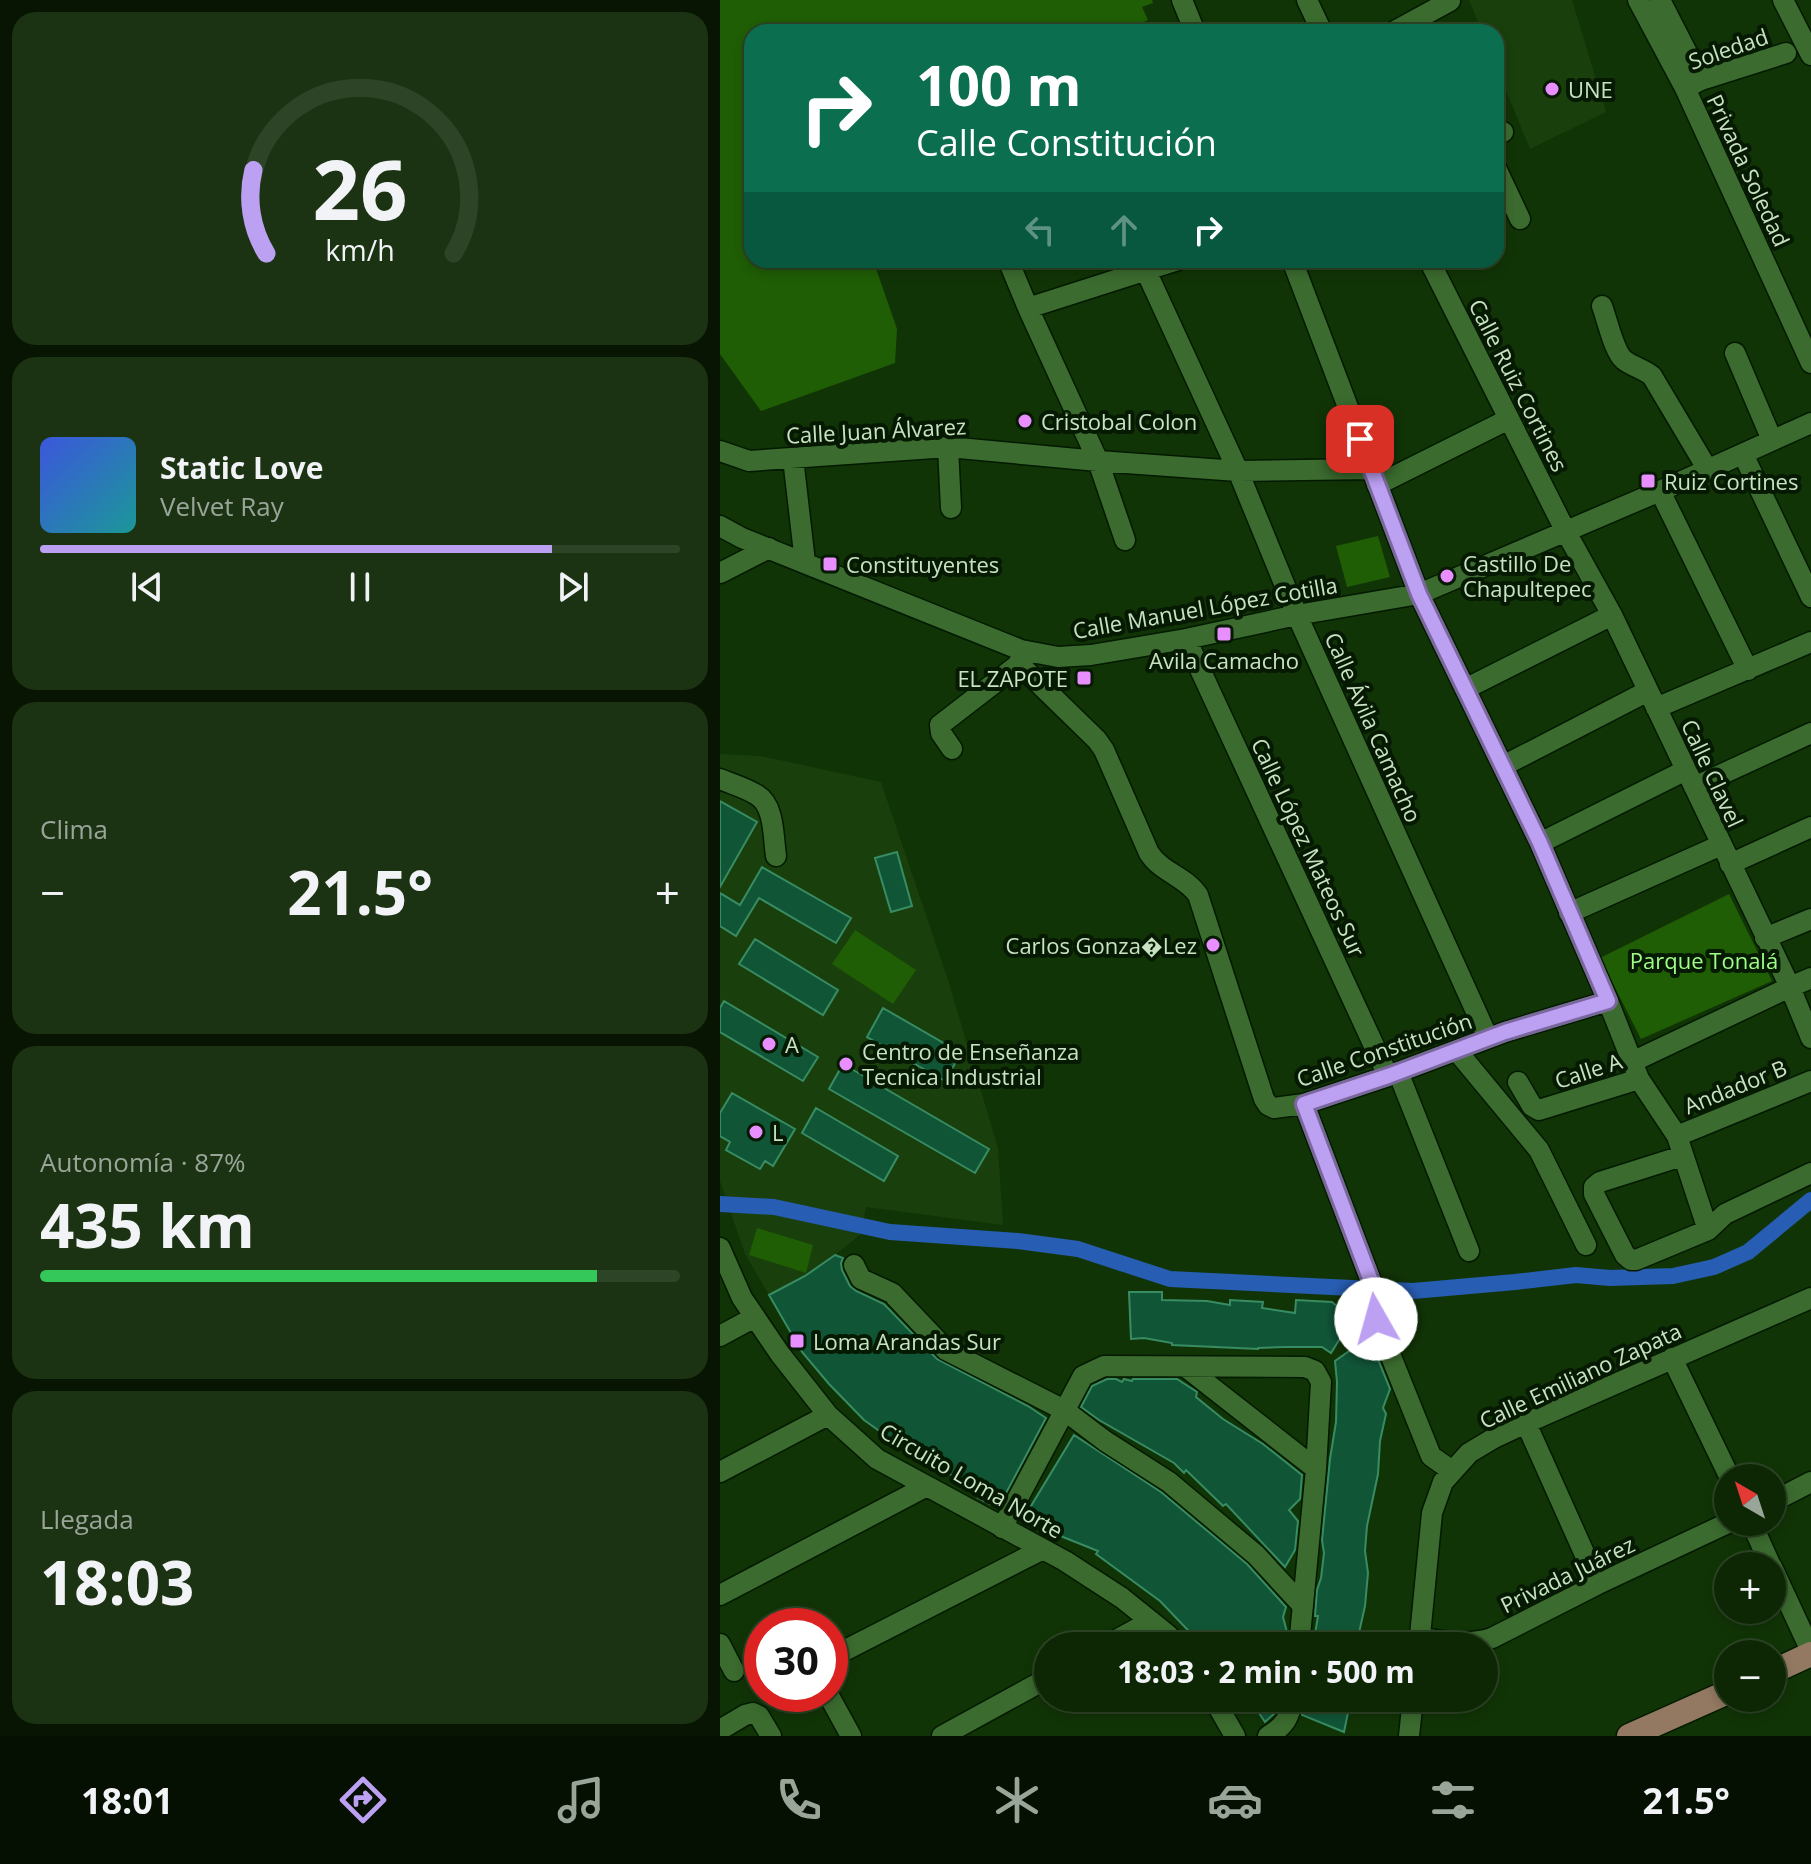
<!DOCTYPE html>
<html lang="es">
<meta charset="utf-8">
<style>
:root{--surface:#0d2704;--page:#1b3313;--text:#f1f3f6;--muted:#9aa59a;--line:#2d4426;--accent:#bca0f2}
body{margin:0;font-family:"Open Sans",sans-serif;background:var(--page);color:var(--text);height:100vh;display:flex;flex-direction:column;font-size:30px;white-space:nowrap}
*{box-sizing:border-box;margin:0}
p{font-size:26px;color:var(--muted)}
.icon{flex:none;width:44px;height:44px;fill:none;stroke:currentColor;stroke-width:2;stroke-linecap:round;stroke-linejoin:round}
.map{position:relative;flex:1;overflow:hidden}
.sheet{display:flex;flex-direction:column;gap:12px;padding:12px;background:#071502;width:720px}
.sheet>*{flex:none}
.hud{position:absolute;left:24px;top:24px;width:760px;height:244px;border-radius:24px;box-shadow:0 4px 12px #0003,0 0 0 2px var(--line);background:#0b6e4f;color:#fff;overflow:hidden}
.needle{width:52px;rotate:321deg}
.fabs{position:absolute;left:994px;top:1464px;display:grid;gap:16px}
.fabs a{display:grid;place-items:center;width:72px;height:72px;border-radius:50%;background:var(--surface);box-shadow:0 4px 12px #0003,0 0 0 2px var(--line);font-size:40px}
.speed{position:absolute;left:24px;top:1608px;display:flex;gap:16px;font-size:40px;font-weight:700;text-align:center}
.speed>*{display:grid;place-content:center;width:104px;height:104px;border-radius:50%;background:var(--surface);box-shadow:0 4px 12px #0003,0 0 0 2px var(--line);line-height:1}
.speed .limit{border:12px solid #d22;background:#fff;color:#111}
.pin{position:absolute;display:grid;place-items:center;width:68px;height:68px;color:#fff;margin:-34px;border-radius:16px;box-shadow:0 4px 12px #0006}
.me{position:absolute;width:88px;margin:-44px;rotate:353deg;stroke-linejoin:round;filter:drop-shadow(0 0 6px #0008)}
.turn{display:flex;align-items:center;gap:28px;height:168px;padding:0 40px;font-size:36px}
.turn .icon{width:104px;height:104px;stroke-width:2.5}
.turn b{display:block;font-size:56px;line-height:68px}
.lanes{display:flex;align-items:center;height:76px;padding:0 40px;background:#0003;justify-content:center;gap:40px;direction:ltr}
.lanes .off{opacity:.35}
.big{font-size:60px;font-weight:700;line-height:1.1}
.sheet .tile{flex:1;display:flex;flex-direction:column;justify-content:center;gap:12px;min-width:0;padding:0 28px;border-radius:24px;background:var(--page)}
.sheet .dial{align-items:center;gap:0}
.dial svg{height:208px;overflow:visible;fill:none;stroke:var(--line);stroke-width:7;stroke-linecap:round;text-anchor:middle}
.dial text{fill:var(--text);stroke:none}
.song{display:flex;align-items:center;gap:24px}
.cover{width:96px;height:96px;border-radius:12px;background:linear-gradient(135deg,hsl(230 70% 55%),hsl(180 70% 35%))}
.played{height:8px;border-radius:4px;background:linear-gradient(90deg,var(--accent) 80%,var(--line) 80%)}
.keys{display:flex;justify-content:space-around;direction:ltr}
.heat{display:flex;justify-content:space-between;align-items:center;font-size:44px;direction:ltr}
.charge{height:12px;border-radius:6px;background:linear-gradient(90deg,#34c759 87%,var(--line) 0)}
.trip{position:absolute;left:314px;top:1632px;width:464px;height:80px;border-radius:40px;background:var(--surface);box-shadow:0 4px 12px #0003,0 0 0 2px var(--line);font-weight:700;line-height:80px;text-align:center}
.dock{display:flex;height:128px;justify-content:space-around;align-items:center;background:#051002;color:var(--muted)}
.dock .icon{width:56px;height:56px}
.dock .on{color:var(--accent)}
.dock b{font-size:36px;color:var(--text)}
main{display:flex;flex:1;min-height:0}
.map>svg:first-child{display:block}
</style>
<main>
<section class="sheet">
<div class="tile dial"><svg viewBox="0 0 100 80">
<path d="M14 69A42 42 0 1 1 86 69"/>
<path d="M14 69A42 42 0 0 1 9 37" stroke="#bca0f2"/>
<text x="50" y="56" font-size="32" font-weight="700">26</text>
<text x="50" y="72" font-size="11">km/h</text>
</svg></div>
<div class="tile">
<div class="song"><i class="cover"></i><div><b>Static Love</b><p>Velvet Ray</p></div></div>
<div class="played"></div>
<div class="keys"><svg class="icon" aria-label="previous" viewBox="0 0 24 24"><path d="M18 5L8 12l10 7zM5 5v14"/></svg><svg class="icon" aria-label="pause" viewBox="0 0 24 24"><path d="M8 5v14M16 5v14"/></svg><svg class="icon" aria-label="next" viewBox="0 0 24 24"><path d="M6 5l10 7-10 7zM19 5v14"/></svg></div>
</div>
<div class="tile"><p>Clima</p>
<div class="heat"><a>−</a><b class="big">21.5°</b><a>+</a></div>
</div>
<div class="tile"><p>Autonomía · 87%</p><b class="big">435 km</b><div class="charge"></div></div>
<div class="tile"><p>Llegada</p><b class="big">18:03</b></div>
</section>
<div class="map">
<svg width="1091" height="1736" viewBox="0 0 1091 1736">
<rect width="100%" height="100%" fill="#113406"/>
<path fill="#193f0c" d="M749 0H852L886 112 810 149 776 66V32H762Z
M0 754 41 756 161 782 228 980 278 1148 283 1225 146 1207 141 1234 96 1270 49 1295 25 1254 0 1181Z"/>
<path fill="#1f5e05" d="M0 0H432L433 3 422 7 428 20 403 32H32V260H153L177 329 175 363 41 411 0 354Z
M658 536 670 577 627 587 616 546Z
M1009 894 1052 981 921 1039 880 958Z
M135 930 196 970 173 1004 112 964Z
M37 1228 93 1245 86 1273 29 1255Z"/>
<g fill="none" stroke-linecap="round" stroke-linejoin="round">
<path stroke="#275db3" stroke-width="16" d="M0 1204 54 1207 170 1232 298 1241 358 1249 450 1279 693 1291 795 1282 856 1275 890 1278 953 1276 994 1267 1028 1252 1091 1200"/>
</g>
<path fill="#115537" stroke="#388c63" stroke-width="2" d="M0 801 37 822 0 887Z
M177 852 192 906 171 912 155 858Z
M42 867 131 918 116 943 39 898 16 936 0 926V893L20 905Z
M35 939 118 990 103 1015 19 964Z
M4 1001 98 1057 83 1081 0 1032V1008Z
M163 1008 241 1053 225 1081 147 1037Z
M123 1064 269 1149 255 1173 109 1089Z
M12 1093 75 1129 53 1166 45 1161 40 1169 6 1150 10 1142 0 1136V1113Z
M96 1108 178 1156 164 1181 82 1133Z
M115 1255 123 1258 121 1263 122 1270 130 1286 136 1291 164 1304 217 1359 308 1406 326 1418 278 1508 258 1498 260 1494 243 1482 165 1435 144 1420 109 1384 82 1352 49 1295 85 1276Z
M409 1292H442V1300L487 1301 510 1305V1300L543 1302 542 1308 575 1313 576 1300 612 1302 632 1319 611 1353 602 1347H564L538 1348V1349L452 1345V1343L424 1338 411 1339Z
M649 1337 670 1389 663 1408 666 1414 660 1441 658 1474 647 1526 645 1551 648 1573 645 1606 636 1646H593L598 1616H595L597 1590 601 1578 604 1553 602 1540 610 1459 616 1422 617 1382 615 1361Z
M387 1379H396L402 1382 404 1379 412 1381 413 1379H457L477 1392 476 1397 503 1419 543 1444 582 1475 580 1499 569 1510 578 1521 575 1550 565 1567 506 1504 503 1506 466 1470 464 1473 454 1463 379 1420 361 1407 372 1386Z
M354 1435 441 1492 527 1564 566 1607 563 1617 567 1632 565 1646H483L440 1601 376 1554 378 1551 343 1537 305 1516Z
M529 1698H560L555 1713 545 1722Z
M586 1698H631L624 1732 582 1715Z"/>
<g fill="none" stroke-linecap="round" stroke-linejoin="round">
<defs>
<path id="minor" d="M462 0 475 32
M587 0 602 32
M918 0 965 88 1091 363
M940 0 981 80
M1063 0 1091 55
M673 32 730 1
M965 88 981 80 1066 53
M776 135 783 132
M776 168 800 219
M288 260 308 308 378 461 405 540
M421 260 518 471 577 615 768 1038
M572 260 699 594 820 843 888 1001 919 1079 957 1136 988 1230
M709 260 846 532 892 615 1070 987 1091 1038
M882 306C887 319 894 352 904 360 913 367 924 369 932 376L988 470
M308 308 458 260
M1015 353 1052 440
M228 447 231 508
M0 451 29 461 228 447 378 461 518 471 651 469
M1023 454 1091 597
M73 458 85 562
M657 485 789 419
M940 491 1028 670
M0 526 22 538 301 650 338 657 371 655 466 639 577 615 699 594 940 491 1091 423
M0 573 49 548
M466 639 668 1076
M301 650 299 664 377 740 384 750 429 853C442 873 465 876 478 895L544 1099 548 1105 554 1108 584 1104 668 1076 785 1032 888 1001
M745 689 892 615
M936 708 1091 642
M232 749 221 733 220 725 299 664
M783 766 928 691
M0 779C12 784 26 788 37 795 55 806 53 837 56 856
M974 787 1091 733
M820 843 966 770
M1010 864 1091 827
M849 913 1001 845
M1045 938 1091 919
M737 1051 819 1150 866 1245
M912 1062 1070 987 1091 978
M678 1072 749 1251
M798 1082 812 1106 819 1110 919 1079
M584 1104 651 1281 656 1319 711 1456 732 1471
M957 1136 1091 1081
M962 1156 880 1182 874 1187V1194L905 1255 911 1260H916L988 1230 1005 1214 1091 1173
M0 1248 22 1298 60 1354 108 1415 157 1459 345 1561 402 1598 448 1635 457 1646
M134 1265 141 1279 172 1293 226 1350 344 1410 385 1441 449 1482 536 1555 583 1606
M0 1336 35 1317
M952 1358 1010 1478
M467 1368 596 1469
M806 1423 878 1584
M0 1472 108 1415
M1052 1502 1091 1482
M1031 1522 1051 1566
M282 1528 363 1376 384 1366 585 1367 595 1371 601 1382 596 1469 579 1646
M1052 1567 1091 1651
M0 1595 207 1486
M700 1638C725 1641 748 1646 772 1638L878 1584 1010 1522
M0 1644 14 1671
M385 1646 431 1621
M699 1646 712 1513 723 1482 749 1453 774 1438 806 1423 1091 1298
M110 1658 323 1549
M108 1694 131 1736
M493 1698 515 1736
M3 1728 25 1715 33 1713 39 1716 51 1736
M222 1736 328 1678
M548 1736C565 1726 570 1717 573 1698
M689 1736 693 1698"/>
<path id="major" d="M1052 1672 1091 1654
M909 1736 1008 1692"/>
</defs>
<use href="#minor" stroke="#031a00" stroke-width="23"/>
<use href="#major" stroke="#031a00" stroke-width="27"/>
<use href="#minor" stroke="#3b6b2f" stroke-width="20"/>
<use href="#major" stroke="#937961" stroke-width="24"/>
</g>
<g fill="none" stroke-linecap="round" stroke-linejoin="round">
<defs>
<path id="route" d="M640 439 699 594 820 843 888 1001 785 1032 668 1076 584 1104 651 1281 656 1319"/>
</defs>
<use href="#route" stroke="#7a689d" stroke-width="20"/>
<use href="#route" stroke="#bca0f2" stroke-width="14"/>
</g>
<g fill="#e88eff" stroke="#061902" stroke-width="3">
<circle cx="832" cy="89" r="8"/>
<circle cx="305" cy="421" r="8"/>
<rect x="920" y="473" width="16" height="16" rx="4"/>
<rect x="102" y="556" width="16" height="16" rx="4"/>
<circle cx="727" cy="576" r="8"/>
<rect x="496" y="626" width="16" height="16" rx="4"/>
<rect x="356" y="670" width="16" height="16" rx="4"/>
<circle cx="493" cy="945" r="8"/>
<circle cx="49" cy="1044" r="8"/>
<circle cx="126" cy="1064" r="8"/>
<circle cx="36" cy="1132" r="8"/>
<rect x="69" y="1333" width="16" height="16" rx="4"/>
</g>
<g text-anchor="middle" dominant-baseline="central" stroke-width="8" stroke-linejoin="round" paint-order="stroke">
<g font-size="22" fill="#c8e2c2" stroke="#061902">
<text transform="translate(1008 48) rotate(-19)">Soledad</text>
<text transform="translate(1029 170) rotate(65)">Privada Soledad</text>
<text transform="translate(799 385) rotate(63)">Calle Ruiz Cortines</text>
<text transform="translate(156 430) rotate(-3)">Calle Juan Álvarez</text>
<text transform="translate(485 607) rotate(-10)">Calle Manuel López Cotilla</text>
<text transform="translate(654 727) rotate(66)">Calle Ávila Camacho</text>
<text transform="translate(993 773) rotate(65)">Calle Clavel</text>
<text transform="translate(589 847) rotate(65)">Calle López Mateos Sur</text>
<text transform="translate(664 1049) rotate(-19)">Calle Constitución</text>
<text transform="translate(868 1070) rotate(-18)">Calle A</text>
<text transform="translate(1015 1086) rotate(-22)">Andador B</text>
<text transform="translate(860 1375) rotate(-25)">Calle Emiliano Zapata</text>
<text transform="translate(252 1480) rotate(30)">Circuito Loma Norte</text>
<text transform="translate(847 1574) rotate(-26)">Privada Juárez</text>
</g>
<g font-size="22" fill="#c8e2c2" stroke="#061902" text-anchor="start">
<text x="848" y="89">UNE</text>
<text x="321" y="421">Cristobal Colon</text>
<text x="944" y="481">Ruiz Cortines</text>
<text x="743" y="563">Castillo De<tspan x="743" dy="25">Chapultepec</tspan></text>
<text x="126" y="564">Constituyentes</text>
<text x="504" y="660" text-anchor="middle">Avila Camacho</text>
<text x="348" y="678" text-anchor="end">EL ZAPOTE</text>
<text x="477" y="945" text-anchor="end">Carlos Gonza�Lez</text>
<text x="65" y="1044">A</text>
<text x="142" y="1051">Centro de Enseñanza<tspan x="142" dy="25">Tecnica Industrial</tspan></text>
<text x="52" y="1132">L</text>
<text x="93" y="1341">Loma Arandas Sur</text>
</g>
<g font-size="22" fill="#9ffe87" stroke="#061902">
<text x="984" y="960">Parque Tonalá</text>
</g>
</g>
</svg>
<div class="fabs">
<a><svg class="needle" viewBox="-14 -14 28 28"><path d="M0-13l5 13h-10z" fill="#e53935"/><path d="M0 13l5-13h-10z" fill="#9aa59a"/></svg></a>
<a>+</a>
<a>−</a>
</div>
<div class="speed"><div class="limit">30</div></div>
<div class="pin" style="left:640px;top:439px;background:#d93025"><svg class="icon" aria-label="arrive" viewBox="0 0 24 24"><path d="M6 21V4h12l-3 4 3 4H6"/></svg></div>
<svg class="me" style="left:656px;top:1319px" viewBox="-20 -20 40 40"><circle r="19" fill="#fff"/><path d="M0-13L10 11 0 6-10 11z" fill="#bca0f2"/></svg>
<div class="trip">18:03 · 2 min · 500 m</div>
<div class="hud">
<div class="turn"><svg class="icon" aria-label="right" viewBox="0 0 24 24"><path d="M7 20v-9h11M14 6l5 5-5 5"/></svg><div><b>100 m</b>Calle Constitución</div></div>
<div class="lanes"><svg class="icon off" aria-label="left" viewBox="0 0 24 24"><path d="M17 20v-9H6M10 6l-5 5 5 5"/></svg><svg class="icon off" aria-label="ahead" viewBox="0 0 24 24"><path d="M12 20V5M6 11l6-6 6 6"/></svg><svg class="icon" aria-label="right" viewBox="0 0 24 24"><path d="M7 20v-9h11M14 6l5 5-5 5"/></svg></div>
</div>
</div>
</main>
<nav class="dock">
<b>18:01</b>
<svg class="icon on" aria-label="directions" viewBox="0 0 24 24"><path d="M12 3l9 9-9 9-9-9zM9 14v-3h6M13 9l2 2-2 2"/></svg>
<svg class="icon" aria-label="music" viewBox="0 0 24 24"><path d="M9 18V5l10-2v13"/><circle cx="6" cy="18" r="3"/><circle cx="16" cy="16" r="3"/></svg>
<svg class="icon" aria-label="phone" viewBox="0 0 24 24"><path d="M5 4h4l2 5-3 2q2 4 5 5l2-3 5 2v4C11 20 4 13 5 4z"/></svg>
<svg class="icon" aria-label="climate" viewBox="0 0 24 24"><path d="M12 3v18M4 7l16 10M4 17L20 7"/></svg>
<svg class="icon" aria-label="car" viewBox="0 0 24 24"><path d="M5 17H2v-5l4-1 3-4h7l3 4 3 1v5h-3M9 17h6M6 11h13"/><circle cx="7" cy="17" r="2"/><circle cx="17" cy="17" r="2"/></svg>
<svg class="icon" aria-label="filters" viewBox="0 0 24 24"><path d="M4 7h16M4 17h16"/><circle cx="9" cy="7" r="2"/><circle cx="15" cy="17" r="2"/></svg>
<b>21.5°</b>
</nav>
